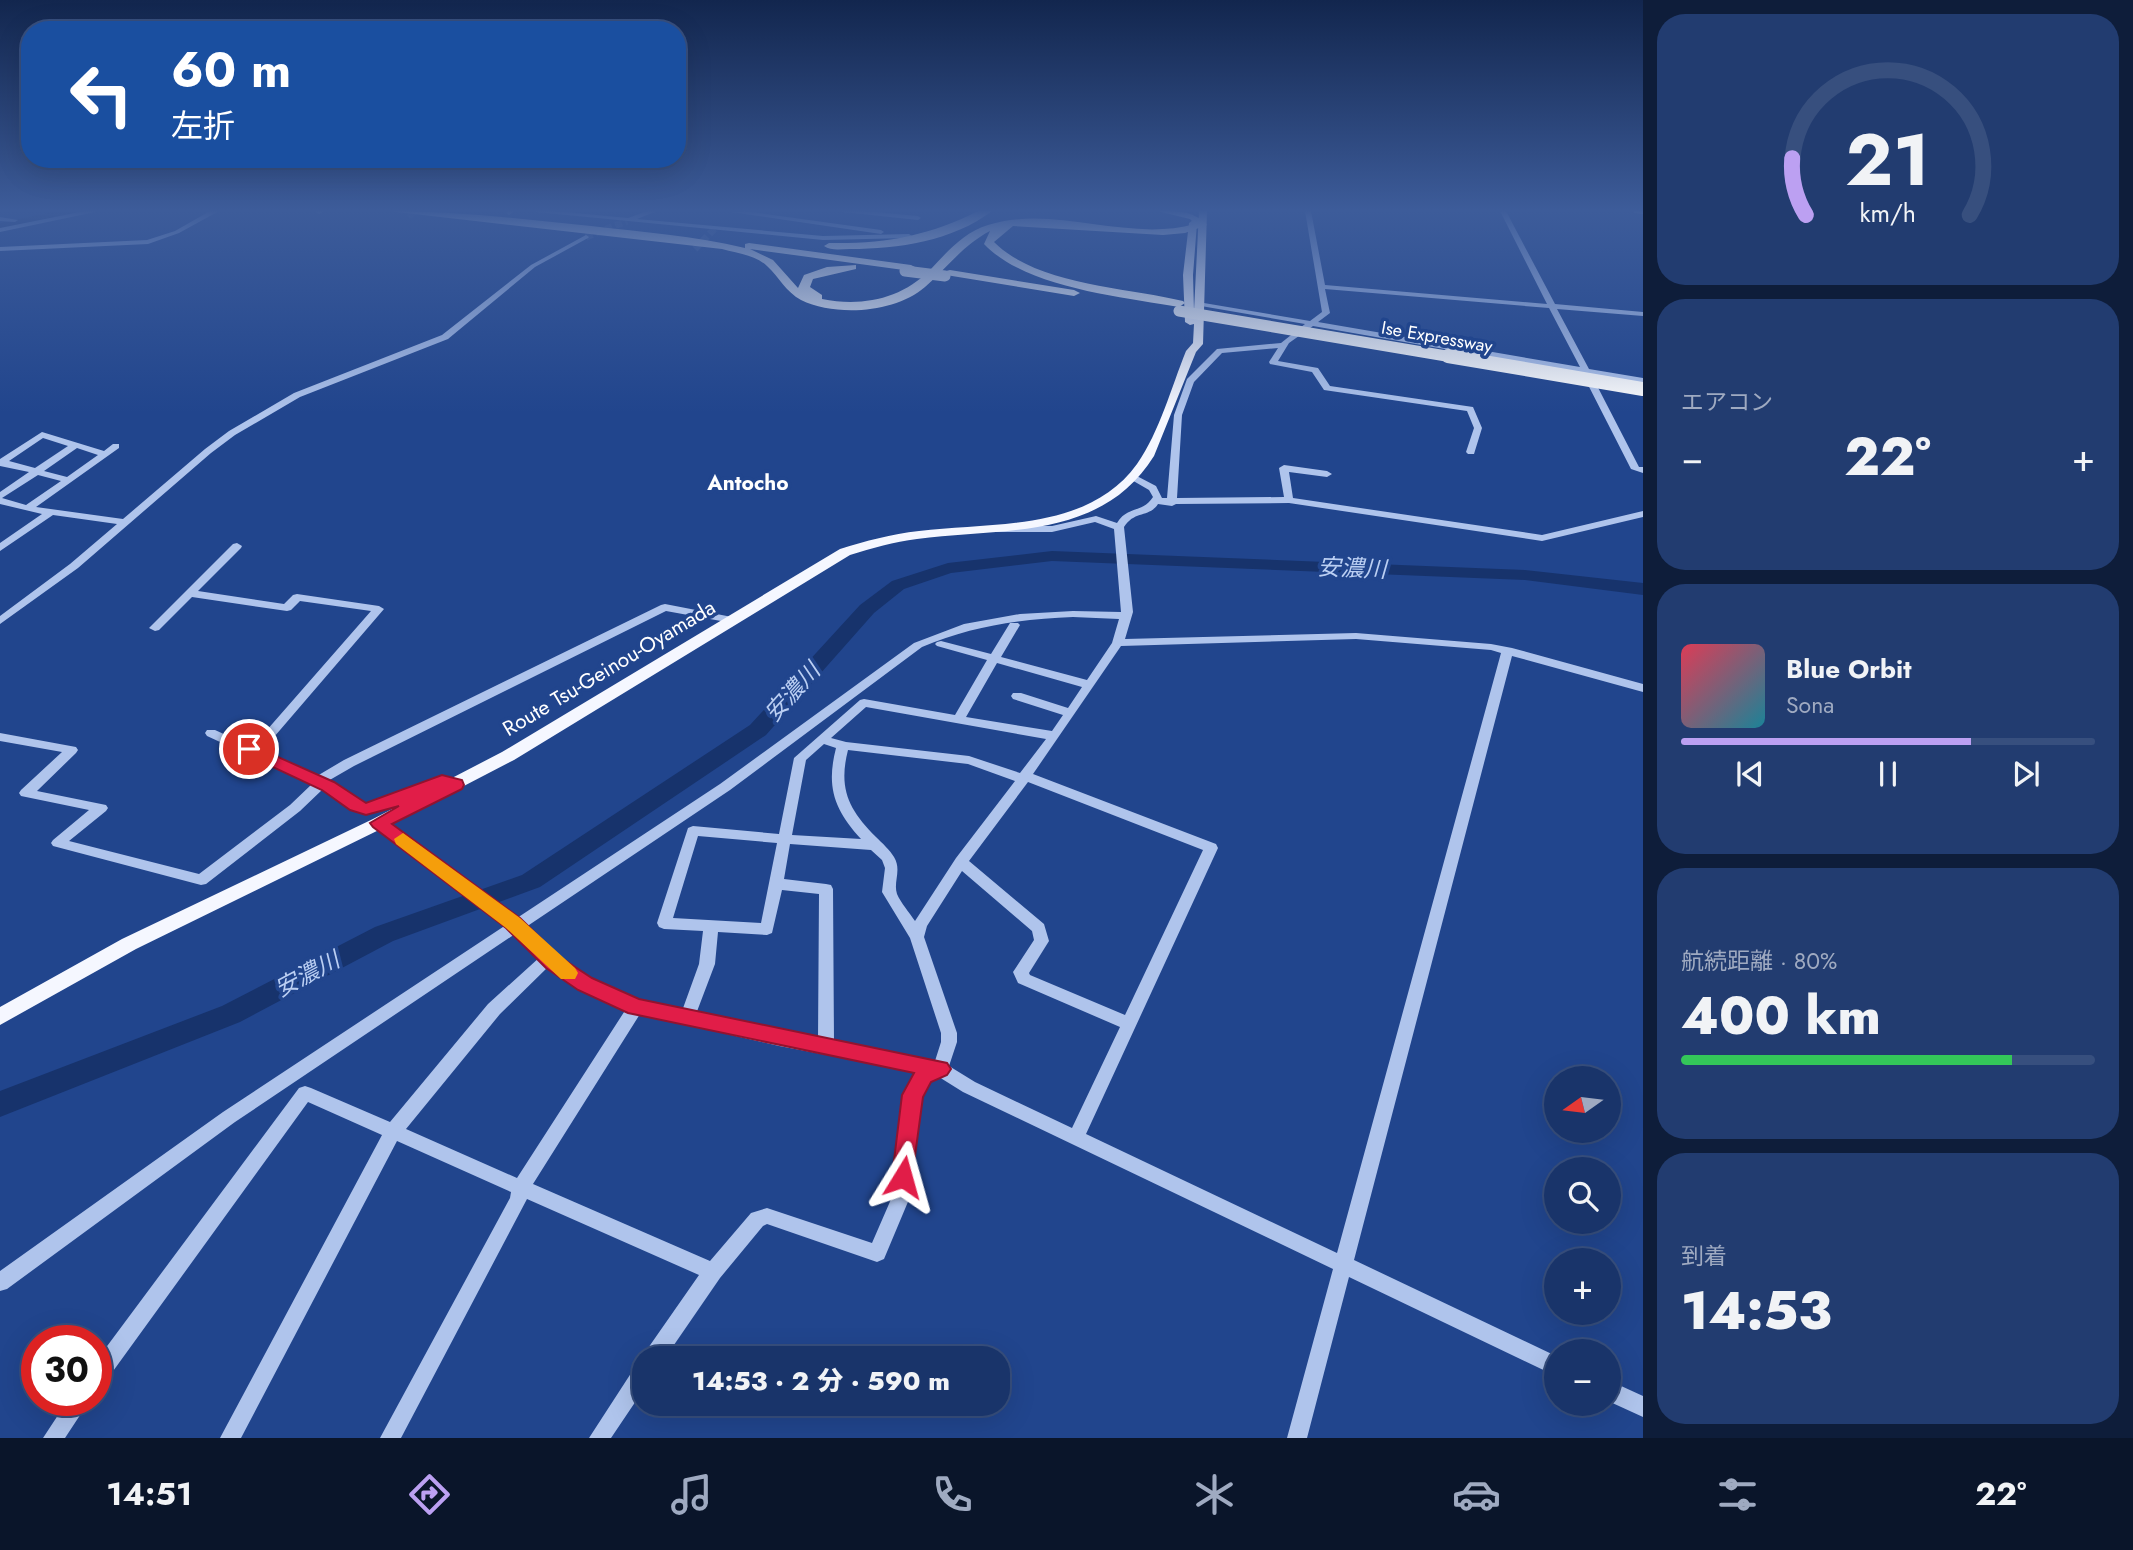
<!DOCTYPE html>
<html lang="ja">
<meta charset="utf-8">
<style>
:root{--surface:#19346a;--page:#223c70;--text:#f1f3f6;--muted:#9faac1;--line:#374f7e;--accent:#bca0f2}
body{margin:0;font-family:Jost,"Noto Sans JP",sans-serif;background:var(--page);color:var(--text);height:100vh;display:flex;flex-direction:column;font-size:26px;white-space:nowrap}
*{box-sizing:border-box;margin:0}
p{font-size:23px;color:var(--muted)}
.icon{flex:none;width:38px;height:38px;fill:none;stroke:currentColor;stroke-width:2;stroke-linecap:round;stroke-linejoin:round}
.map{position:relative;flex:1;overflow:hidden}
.panel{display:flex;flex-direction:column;gap:14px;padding:14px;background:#0e1d3a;width:490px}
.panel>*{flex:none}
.top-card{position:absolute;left:21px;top:21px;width:665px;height:147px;border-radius:28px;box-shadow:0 7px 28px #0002,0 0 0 2px var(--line);background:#1a4fa0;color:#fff;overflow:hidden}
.needle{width:46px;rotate:256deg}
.buttons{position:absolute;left:1544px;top:1066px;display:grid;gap:14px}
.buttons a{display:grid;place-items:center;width:77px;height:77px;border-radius:50%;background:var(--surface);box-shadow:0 7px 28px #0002,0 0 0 2px var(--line);font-size:35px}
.speed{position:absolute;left:21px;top:1325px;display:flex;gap:14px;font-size:35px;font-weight:700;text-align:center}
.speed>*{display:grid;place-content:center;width:91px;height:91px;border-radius:50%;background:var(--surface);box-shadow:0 7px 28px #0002,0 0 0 2px var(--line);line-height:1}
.speed .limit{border:10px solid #d22;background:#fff;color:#111}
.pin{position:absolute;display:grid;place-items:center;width:60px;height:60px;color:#fff;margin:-30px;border:4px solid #fff;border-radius:50%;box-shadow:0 2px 7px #0007}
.me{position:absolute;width:77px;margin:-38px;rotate:8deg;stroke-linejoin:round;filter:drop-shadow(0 0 5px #0008)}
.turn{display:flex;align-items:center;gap:24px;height:147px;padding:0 35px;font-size:32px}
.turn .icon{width:91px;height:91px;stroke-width:2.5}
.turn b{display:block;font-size:49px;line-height:60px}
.big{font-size:52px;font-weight:800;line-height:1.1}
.panel .card{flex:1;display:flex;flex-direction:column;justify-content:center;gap:10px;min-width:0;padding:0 24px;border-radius:28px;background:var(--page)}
.panel .dial{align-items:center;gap:0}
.dial svg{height:182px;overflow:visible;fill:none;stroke:var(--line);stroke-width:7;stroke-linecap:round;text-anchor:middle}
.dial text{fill:var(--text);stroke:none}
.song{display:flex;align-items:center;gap:21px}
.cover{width:84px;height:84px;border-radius:10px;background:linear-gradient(135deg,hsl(350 70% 55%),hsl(190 70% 35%))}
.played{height:7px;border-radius:4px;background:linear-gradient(90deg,var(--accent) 70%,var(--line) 70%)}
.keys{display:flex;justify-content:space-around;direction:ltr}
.heat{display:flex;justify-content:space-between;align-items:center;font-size:38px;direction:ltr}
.charge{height:10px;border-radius:5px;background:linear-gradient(90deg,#34c759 80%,var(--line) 0)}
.trip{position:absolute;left:632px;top:1346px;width:378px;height:70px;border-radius:28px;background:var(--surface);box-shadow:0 7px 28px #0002,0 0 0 2px var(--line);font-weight:800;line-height:70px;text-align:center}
.tab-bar{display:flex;height:112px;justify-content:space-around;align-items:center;background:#0a152a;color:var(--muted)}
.tab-bar .icon{width:49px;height:49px}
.tab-bar .active{color:var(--accent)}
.tab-bar b{font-size:32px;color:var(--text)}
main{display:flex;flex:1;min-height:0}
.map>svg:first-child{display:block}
</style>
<main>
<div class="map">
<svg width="1643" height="1438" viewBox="0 0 1643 1438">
<rect width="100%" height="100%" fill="#21458d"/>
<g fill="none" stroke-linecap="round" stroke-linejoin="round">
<path fill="#17336c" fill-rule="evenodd" d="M58 211H82L0 229V223Z
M1052 551 1525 570 1643 583V595L1525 580 1052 561 951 573 904 589 874 613 766 735 540 887 393 941 240 1022 0 1117V1091L222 1006 375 927 522 875 750 725 860 605 892 581 948 563Z"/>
<path stroke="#42619e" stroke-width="7" stroke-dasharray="7 3.5" stroke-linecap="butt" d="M408 216 415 211
M586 237 627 221
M695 249 715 228"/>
<path fill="#afc4ec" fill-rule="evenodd" d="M85 211H100L0 232V228Z
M210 211H219L179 233 148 244 0 251V247L147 240 175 231Z
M324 211 319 214 316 212V211Z
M507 211H515L509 215 506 213Z
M526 211H554L628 218 647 211H657L637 219 823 236 909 234 912 236 909 238 823 240Z
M744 211 881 230 884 232 881 234 731 212Z
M834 211H864L918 216 921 218 918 220Z
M1305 211H1311L1325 285 1547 304 1500 211H1506L1555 304 1643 312V316L1557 309 1589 369 1643 378V384L1591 374 1639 467H1643V473L1631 469 1582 373 1313 326 1289 343 1278 361 1318 368 1330 386 1473 407 1482 428 1474 454H1468L1466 452 1474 428 1467 411 1324 390 1312 372 1270 364 1269 362 1278 348 1222 353 1194 382 1182 415 1177 498 1284 497 1279 468 1284 465 1327 471 1332 474 1327 477 1289 472 1293 498 1542 535 1643 511V517L1542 541 1289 503 1176 504 1172 506 1158 504C1149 518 1135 510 1124 527L1133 612 1125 639 1356 633 1491 644 1512 648 1643 684V692L1512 656 1354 1260 1556 1356V1376L1349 1277 1307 1438H1287L1333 1269 963 1092 939 1077 930 1081 920 1096 910 1197 884 1259 877 1262 767 1224 763 1226 720 1278 665 1358H644V1360L643 1358 646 1351 699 1275 527 1199 401 1438H380L510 1198 511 1192 397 1141 241 1438H220L382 1135 308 1102 103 1385 96 1388V1361L299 1088 305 1086 311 1088 390 1122 488 1004 540 957 515 934 235 1122 7 1289 0 1291V1271L223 1112 506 925 374 826 372 823 374 820H384L517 918 720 784 914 643 964 624 1020 614 1073 611 1121 612 1114 529 1095 522 1052 532H994L989 529 994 526H1052L1096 516 1117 523C1128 505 1142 514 1153 497L1149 490 1130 479V475L1133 474 1156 486 1162 498H1167L1174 415 1187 379 1217 349 1281 343 1305 324 1201 306 1197 304 1198 302 1310 321 1322 312ZM1325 289 1549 308 1580 367 1318 322 1330 313ZM1073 617 1119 619 1112 643 1087 680 1001 657 1020 625 1018 623H1010L991 654 941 641 937 642 935 644 937 646 987 660 955 715 864 699 860 700 794 758 779 834 693 826 688 828 657 923 659 927 664 929 703 931 699 964 682 1011 639 1001 574 971 526 927 730 790 922 647C971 626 1020 619 1073 617ZM1356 639 1491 650 1501 653 1337 1253 1086 1134 1218 848 1216 844 1033 774 1121 646ZM997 663 1082 687 1068 708 1021 693H1013L1011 696 1013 699 1063 715 1052 731 966 717ZM866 707 1046 739 1020 773 969 756 846 742 831 738ZM824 744 836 748C826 787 834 809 861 839L792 835 806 760ZM848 750 968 764 1015 781 956 858 915 921C909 912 901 903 897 894 893 882 902 870 894 857 890 850 882 843 876 837 849 810 838 789 848 750ZM1028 782 1203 850 1125 1015 1030 975 1029 973 1049 941 1044 924 969 861ZM698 836 777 843 761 923 673 918ZM790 844 871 850 882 860 885 868 882 892 910 938 941 1033V1042L935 1061 834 1042 833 889 831 885 826 884 784 879ZM962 871 1032 931 1034 940 1013 972 1018 983 1120 1027 1072 1128 975 1082 949 1066 957 1042V1033L924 937 927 926ZM782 890 819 894 818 1040 696 1014 715 964 718 932 767 935 772 933ZM549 966 564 979 626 1009 517 1178 406 1129 500 1014ZM640 1014 779 1046 918 1072 904 1095 892 1197 872 1243 767 1208 751 1213 710 1261 533 1184Z
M0 217 18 220 15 222 0 221Z
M586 235 589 237 588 238 535 267 448 339 300 397 235 435 211 453 78 568 0 624V616L70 564 117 524 53 515 0 551V543L42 514 0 504V492L29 472 0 466V459L42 432 104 451 113 444H119V448L36 507 123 519 205 449 229 431 294 393 442 335 531 265ZM43 438 68 446 35 468 9 461ZM77 448 98 455 67 477 44 471ZM38 475 61 481 26 505 2 498Z
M237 543 242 546 241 548 198 591 284 604 293 595 297 594 379 606 384 609 262 751 317 776 344 760 661 605 665 604 732 617 738 620 732 623 666 611 354 766 328 781 364 803 377 802 442 777 461 782 463 785 461 788 456 789 443 786 384 810 362 813 323 789 300 811 206 884 201 885 53 846 51 843 53 840 89 810 21 796 19 793 21 790 62 752 0 741V733L76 747 78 750 76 753 37 791 106 805 108 808 106 811 69 841 199 874 290 805 312 784 207 736 205 733 207 730H215L252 747 371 611 300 601 291 610 287 611 192 597 159 630 155 631 149 628 233 544Z
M644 1361V1389L611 1438H589L637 1364Z
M1608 1380 1643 1396V1417L1608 1401Z
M68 1400H90L65 1438H43Z"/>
<path fill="#f5f7ff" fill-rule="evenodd" d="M1199 211H1207L1203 344 1196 352 1154 456C1102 540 1003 528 917 539 894 542 872 548 850 555L514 760 385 827 136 949 0 1025V1007L122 939 373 819 502 752 840 549C866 541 891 534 919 531 992 522 1088 532 1137 464 1160 431 1171 388 1186 351L1193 343 1194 324 1190 325 1185 322 1183 275 1189 223 1193 220 1197 223 1193 275 1194 311Z
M1633 211H1643V214L1634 213Z"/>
<path fill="#fff" fill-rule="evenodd" d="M388 211C456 211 524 219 591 226 643 232 694 236 745 248V244L749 243 911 265 917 268 911 271 750 249 773 260 798 288 804 275 827 267 856 265V269L813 279 810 287 822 295V299C862 307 901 299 930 270 947 252 964 232 988 225 1055 204 1127 243 1195 224L1190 219 1157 211C1177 211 1193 210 1207 225L1185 233 1163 235 1013 226 994 242C1037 285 1126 287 1183 301L1185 303 1179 307C1121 297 1026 288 984 244L990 231C963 245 947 268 925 287 895 313 836 317 801 300 786 292 779 277 767 266 755 255 737 253 722 249Z
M978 211H992C953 241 898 249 850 249 841 249 831 251 824 246L829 243C884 244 929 236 978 211Z
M950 270 1074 290 1080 293 1074 296 946 275V271Z"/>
<path stroke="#fff" stroke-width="11" d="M905 271 945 276
M1179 311 1458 358"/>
<path stroke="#fff" stroke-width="14" d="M1448 356 1643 389"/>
</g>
<linearGradient id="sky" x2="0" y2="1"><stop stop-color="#12264e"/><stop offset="0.51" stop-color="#3d5c9a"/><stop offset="1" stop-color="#3d5c9a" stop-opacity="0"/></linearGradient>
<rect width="1643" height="413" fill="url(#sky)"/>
<path fill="#e11d48" stroke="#92132f" stroke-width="2" d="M249 744 334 782 366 803 442 775 462 780 464 785 462 789 392 824 520 918 560 957 592 978 639 999 947 1063 951 1069 947 1075 931 1082 923 1097 911 1185 903 1188 895 1185 892 1177 902 1095 914 1073 628 1013 578 990 546 968 506 928 373 827 370 823 399 806 366 815 350 810 322 790 243 753 241 749Z"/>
<path fill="#f59e0b" d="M403 833 520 918 575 968 578 973 575 979H561L506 928 396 844 394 839Z"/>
<g text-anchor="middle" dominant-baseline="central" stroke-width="7" stroke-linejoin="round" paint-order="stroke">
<g font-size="18" fill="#fff" stroke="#21458d">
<text transform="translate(1437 337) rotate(10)">Ise Expressway</text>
</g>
<g font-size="21" font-weight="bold" fill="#fff" stroke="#21458d">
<text x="748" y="483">Antocho</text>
</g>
<g font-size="21" fill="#fff" stroke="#21458d">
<text transform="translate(609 668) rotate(-31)">Route Tsu-Geinou-Oyamada</text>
</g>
<g font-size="23" font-style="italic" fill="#bbcff3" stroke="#21458d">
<text transform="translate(1352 568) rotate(2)">安濃川</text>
<text transform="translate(792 692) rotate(-48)">安濃川</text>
<text transform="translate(307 974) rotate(-28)">安濃川</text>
</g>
</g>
</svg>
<div class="buttons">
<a><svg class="needle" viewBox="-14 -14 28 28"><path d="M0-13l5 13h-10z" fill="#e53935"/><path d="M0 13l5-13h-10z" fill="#9faac1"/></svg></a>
<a><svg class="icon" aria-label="search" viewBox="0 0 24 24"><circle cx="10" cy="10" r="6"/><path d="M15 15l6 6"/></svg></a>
<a>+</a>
<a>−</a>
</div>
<div class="speed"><div class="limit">30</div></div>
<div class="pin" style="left:249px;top:749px;background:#d93025"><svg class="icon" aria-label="arrive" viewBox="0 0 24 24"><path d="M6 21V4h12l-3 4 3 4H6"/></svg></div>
<svg class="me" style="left:903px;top:1177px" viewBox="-20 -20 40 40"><path d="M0-17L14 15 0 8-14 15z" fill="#e11d48" stroke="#fff" stroke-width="4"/></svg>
<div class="trip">14:53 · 2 分 · 590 m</div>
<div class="top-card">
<div class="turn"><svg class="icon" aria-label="left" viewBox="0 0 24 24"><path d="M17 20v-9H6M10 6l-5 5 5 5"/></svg><div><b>60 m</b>左折</div></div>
</div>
</div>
<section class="panel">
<div class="card dial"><svg viewBox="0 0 100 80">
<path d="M14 69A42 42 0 1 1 86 69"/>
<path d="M14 69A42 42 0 0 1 8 44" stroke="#bca0f2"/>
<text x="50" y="56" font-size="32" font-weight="700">21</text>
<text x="50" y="72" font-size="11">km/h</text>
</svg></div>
<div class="card"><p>エアコン</p>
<div class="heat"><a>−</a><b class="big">22°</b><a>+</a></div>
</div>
<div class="card">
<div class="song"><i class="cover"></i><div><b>Blue Orbit</b><p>Sona</p></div></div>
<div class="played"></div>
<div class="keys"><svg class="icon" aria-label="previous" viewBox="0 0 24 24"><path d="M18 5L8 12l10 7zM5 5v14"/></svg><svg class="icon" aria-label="pause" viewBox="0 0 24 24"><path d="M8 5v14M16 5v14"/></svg><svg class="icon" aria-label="next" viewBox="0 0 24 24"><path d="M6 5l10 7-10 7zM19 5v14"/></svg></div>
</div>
<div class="card"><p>航続距離 · 80%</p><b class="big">400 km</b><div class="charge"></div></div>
<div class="card"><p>到着</p><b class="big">14:53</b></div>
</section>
</main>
<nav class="tab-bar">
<b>14:51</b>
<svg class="icon active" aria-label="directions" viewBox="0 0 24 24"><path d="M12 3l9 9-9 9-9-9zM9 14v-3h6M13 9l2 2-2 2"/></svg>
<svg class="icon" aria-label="music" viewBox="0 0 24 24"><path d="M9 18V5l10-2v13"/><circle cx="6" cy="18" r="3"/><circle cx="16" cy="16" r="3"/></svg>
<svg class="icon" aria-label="phone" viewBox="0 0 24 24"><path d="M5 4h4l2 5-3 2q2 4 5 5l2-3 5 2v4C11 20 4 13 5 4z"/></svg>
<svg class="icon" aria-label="climate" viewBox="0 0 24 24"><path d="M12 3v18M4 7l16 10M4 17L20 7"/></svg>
<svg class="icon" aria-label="car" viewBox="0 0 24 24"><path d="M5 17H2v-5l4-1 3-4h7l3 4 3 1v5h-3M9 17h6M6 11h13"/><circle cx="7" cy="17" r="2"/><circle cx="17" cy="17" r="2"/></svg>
<svg class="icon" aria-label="filters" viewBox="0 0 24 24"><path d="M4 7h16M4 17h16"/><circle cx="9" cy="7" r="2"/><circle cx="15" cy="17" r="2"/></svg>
<b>22°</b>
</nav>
